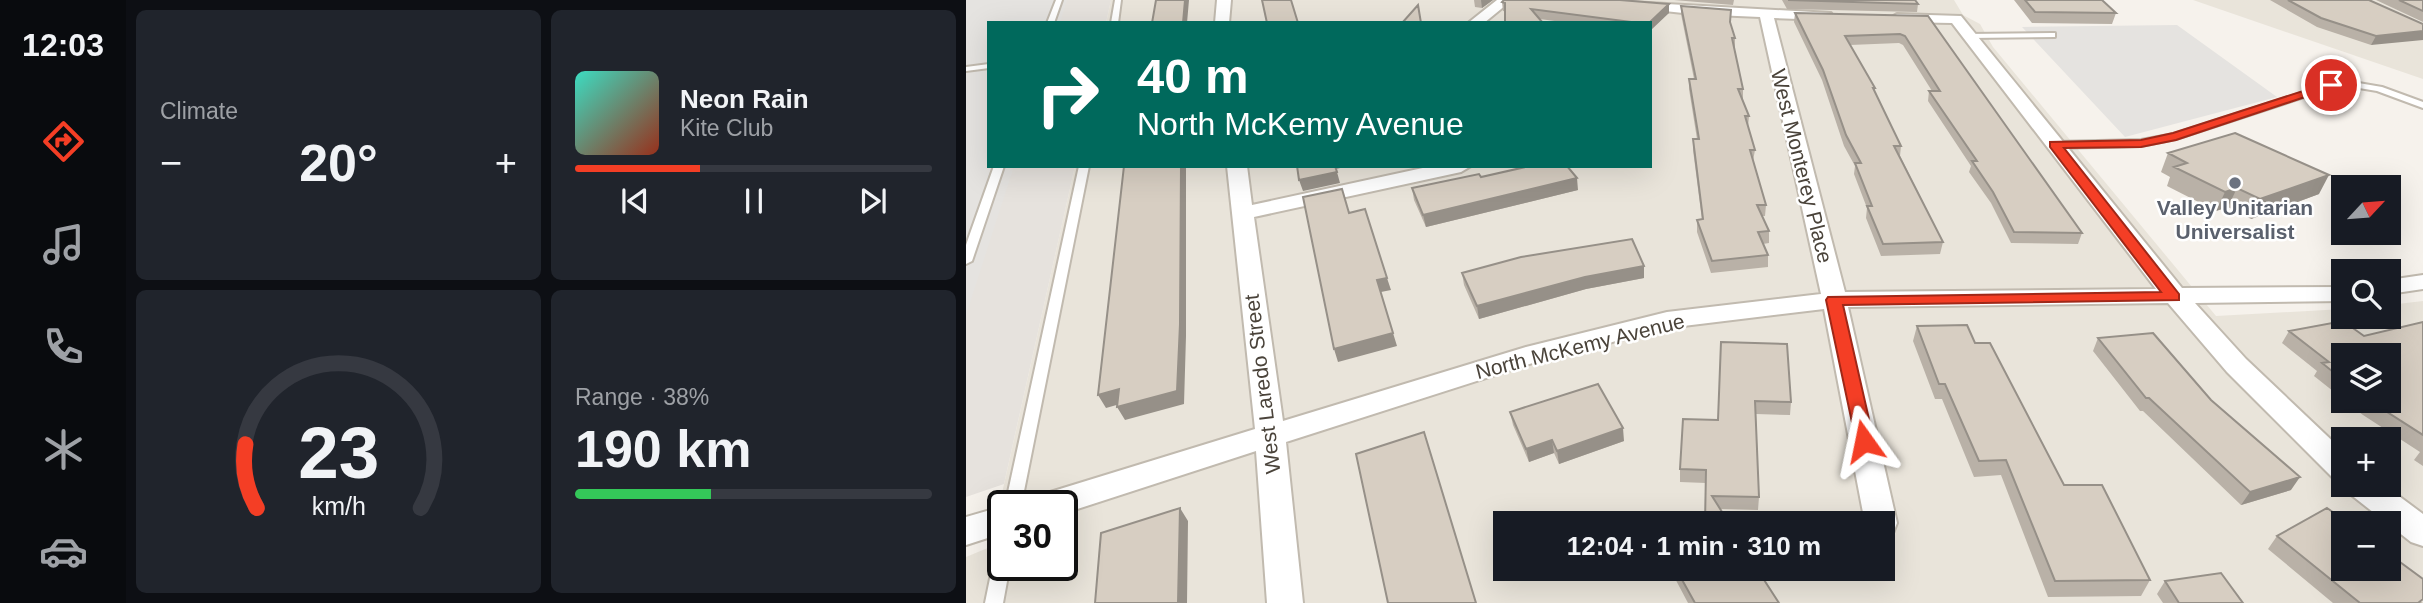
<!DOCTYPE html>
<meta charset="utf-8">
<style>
:root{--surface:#171b24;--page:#20242c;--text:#f1f3f6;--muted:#9ea1a6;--line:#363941;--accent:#f43e25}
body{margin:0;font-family:Helvetica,sans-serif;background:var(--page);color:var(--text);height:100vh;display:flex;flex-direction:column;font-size:26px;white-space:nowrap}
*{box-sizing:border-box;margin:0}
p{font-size:23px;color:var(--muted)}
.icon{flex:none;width:38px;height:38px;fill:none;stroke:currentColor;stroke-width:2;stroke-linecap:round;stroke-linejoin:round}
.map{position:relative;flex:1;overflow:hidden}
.side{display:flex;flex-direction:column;gap:10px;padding:10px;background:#0d0f14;width:840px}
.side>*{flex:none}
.top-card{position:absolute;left:21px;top:21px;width:665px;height:147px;border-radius:0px;box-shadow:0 7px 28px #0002;background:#00695c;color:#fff;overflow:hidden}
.needle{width:46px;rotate:64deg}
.controls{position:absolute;left:1365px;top:175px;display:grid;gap:14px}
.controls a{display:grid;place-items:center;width:70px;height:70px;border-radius:0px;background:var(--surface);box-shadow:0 7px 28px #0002;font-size:35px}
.speed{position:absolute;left:21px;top:490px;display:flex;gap:14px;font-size:35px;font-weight:700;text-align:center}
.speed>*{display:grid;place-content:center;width:91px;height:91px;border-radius:50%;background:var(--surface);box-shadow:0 7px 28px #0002;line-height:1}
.speed .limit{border:4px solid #111;border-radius:10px;background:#fff;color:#111}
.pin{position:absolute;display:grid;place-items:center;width:60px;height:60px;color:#fff;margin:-30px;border:4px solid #fff;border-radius:50%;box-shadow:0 2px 7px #0007}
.me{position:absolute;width:77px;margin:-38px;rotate:348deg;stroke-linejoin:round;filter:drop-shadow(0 0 5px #0008)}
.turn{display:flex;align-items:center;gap:24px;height:147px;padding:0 35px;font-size:32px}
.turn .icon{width:91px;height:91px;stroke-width:2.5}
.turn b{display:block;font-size:49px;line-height:60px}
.big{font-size:52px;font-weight:700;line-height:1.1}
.side .widget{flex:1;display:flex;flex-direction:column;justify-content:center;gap:10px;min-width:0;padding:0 24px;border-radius:10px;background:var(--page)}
.side .dial{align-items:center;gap:0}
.dial svg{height:182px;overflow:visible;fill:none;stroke:var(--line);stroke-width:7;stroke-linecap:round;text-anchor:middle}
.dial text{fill:var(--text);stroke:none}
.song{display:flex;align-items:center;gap:21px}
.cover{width:84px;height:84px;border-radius:10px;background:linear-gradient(135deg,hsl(170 70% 55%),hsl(10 70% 35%))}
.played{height:7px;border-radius:4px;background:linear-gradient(90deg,var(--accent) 35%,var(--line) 35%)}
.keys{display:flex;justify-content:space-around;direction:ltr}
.heat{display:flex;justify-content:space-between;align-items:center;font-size:38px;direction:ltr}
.charge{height:10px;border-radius:5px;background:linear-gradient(90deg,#34c759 38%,var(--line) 0)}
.side .tiles{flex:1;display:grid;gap:10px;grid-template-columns:repeat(2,1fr)}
.trip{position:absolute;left:527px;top:511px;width:402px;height:70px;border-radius:0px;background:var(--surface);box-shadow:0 7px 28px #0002;font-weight:700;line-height:70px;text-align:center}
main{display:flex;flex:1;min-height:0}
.dock{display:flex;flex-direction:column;width:126px;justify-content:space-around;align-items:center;background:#090b0e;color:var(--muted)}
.dock .icon{width:49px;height:49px}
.dock .selected{color:var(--accent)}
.dock b{font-size:32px;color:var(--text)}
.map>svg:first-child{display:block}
</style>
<main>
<nav class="dock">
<b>12:03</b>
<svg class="icon selected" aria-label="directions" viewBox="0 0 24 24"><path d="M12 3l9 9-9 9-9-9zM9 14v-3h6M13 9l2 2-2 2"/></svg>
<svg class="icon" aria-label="music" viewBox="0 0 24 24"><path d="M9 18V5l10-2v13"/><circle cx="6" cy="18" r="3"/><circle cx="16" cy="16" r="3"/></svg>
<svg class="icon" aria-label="phone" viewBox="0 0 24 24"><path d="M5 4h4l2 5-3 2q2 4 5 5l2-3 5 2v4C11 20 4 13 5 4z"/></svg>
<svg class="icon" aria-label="climate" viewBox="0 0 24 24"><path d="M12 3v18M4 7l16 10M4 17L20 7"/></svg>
<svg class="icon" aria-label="car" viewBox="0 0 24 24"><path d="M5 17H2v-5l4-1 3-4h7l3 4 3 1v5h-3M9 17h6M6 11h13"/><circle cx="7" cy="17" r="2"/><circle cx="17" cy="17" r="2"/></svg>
</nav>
<section class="side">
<div class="tiles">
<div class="widget"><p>Climate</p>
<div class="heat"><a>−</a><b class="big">20°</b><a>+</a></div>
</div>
<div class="widget">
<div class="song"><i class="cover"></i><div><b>Neon Rain</b><p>Kite Club</p></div></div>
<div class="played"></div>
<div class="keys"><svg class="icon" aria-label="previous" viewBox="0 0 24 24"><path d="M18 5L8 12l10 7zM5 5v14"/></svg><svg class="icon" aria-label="pause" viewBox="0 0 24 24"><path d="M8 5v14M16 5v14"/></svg><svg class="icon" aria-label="next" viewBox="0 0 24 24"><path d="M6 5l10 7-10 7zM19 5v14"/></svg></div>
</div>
<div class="widget dial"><svg viewBox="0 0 100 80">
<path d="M14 69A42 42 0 1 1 86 69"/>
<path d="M14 69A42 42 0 0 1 9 41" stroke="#f43e25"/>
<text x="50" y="56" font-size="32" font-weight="700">23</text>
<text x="50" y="72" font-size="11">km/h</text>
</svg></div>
<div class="widget"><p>Range · 38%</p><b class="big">190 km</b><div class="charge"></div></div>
</div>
</section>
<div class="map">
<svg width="1457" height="603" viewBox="0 0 1457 603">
<rect width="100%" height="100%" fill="#f6f2ec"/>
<path fill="#e9e4da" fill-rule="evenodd" d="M145 0H988L997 15 1014 24 1027 47 1250 316 1377 309V317H1423V305L1457 301V603H0V557L24 547 109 166H684V23H140ZM1377 355H1423V401H1377ZM1377 439H1423V485H1377ZM37 506H96V565H37ZM539 523H917V569H539ZM1377 523H1423V569H1377Z
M1227 0H1457V79Z"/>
<path fill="#e6e2dd" d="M0 0H145L140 23H23V166H109L38 484 0 497Z"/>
<path fill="#e5e3e0" d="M0 0H101L94 23H23V166H48L0 315Z
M1211 25 1311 97 1159 137 1056 27Z"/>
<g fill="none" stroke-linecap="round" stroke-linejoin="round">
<defs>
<path id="lane" d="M90 0H96L88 23H81Z
M149 0H155L152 23H145Z
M1086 33H1089V37L1003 38 999 36 1003 34Z
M23 64V68L0 71V67Z
M1375 80 1416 87 1457 102V108L1411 91 1375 85 1210 139 1175 146 1089 148 1084 145 1089 142 1175 140 1208 134Z
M28 166H38L6 261 0 264V245Z
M113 166H123L55 506H39Z
M37 552V565H44L37 603H19L28 559 31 554Z"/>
<path id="street" d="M251 0H265L263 23H249Z
M531 0H546L518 23H502Z
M628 0 865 13 867 16 860 20 808 18 879 292 1190 289 986 23 931 22 924 18 931 14 995 16 1216 288 1377 287V301L1229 303 1280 359 1377 451V481L1366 477 1261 372 1202 303 882 307 931 523 927 533 917 536V523H899L858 309 701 328 576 360 320 442 337 603H301L290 451 96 514V506H63L68 497 289 429 261 166H281L286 205 466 166H505L495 172 288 217 317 421 560 347 701 312 855 294 794 17 726 14 635 4Z
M1457 275V289L1423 294V280Z
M1379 485H1418L1457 514V546L1445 542 1384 494Z
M38 506 37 533 0 545V517Z"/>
</defs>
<use href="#lane" stroke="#c1baaf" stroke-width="4"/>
<use href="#street" stroke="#c1baaf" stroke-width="4"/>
<use href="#lane" fill="#fff" fill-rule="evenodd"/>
<use href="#street" fill="#fff" fill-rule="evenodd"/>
</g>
<path fill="#b9b1a7" d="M508 0H527L516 8 509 7Z
M708 0H768L767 5Z
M816 0H949L952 4 951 12 821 9Z
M1048 0H1136L1150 13 1146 24 1066 23Z
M1304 0H1403L1457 24 1405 45 1351 27Z
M1410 0H1457V22Z
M536 2 703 13 684 23H603L574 19 537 11Z
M715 6 765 19 764 24 769 38V48H768L777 89V99H776L783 116 782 127 789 150 787 161 800 205 799 216H796L803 231V243L797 244 802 255V267L745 273 731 232V220H736L727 150V139H731L723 89V79H728L715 14Z
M829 13 962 16 1116 233 1112 244 1045 243 1025 203 1003 172 1005 166 962 101 963 91H966L937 45 933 43 884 45 909 88V92L935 146 934 156 977 242 974 254 915 256 900 218 901 208 888 174 889 166 878 146 856 80 828 22Z
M1202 153 1353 194 1285 219 1262 207 1250 211 1201 186 1204 177 1195 172Z
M515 177 612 190 460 227 448 200 446 188Z
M496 273 678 278 620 289 513 319 498 285Z
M1457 322V466L1448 460 1454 452 1397 415 1379 401H1423L1377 355V399L1348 376 1351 371 1316 343 1323 331 1398 336Z
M951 326 1009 343 1098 485 1184 580 1175 596 1082 597 1035 475 1008 477 976 399H969L947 341Z
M1132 338 1245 400 1325 490 1275 505 1177 411H1174L1127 351Z
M755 342 825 402 824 415 790 414 793 497 792 510 754 509 739 523 740 483 714 482V469L752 420Z
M544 412 658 441 593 464 588 453 563 462 547 425Z
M1311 536 1457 603H1367L1302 549Z
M704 569H791L813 603H722Z
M1199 581 1277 603H1197L1191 594Z"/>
<path fill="#969088" d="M219 0H223L221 23H217Z
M515 0H527L516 8Z
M703 4V13L684 31V23H683Z
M1457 31V40L1405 45 1410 36Z
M215 166H220V336L218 404 159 420 151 407Z
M369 166H383L370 169Z
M371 172 374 183 337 191 333 180Z
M1363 175 1353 194 1285 219 1294 199Z
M611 178 612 190 460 227 457 215Z
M1271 188 1262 207 1250 211 1259 192Z
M678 266V278L620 289 513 319 511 306 619 277Z
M421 278 425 290 415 292 411 280Z
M427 333 431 346 372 362 368 349Z
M153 389 161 402 140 408 132 395Z
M657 428 658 441 593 464 591 451Z
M586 440 588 453 563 462 560 449Z
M1334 477 1325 490 1275 505 1284 492Z
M214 508 222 521 221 603H212Z"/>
<path fill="#d7cec2" stroke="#969088" stroke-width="2" d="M190 0H219L217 23H186Z
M296 0H325L332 23H301Z
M538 0H654L703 4 683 23H673L565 9 577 23H539V3L536 2Z
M822 0H949L952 4Z
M1059 0H1136L1150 13 1069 12Z
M1322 0H1403L1457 24V31L1410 36 1355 18Z
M1433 0H1457V11Z
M452 5 455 23H436Z
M715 6 765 10 764 22 769 38H766L777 89H772L783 116H779L789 150H784L800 205H791L803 231 792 232 802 255 746 261 731 220 737 219 727 139H733L723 79H730Z
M829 13 962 16 1116 233 1048 232 1027 192 1006 161H1011L963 91H974L939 36 934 34 879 36 909 88H907L935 146H928L977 242 917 244 901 206H906L889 163H895L880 135 857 70Z
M1269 133 1363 175 1294 199 1271 188 1259 192 1208 167 1221 163 1202 153Z
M158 166H215L214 324 211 391 151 407 153 389 132 395Z
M331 166H369L371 172 333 180Z
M564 166H601L611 178 457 215 446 188 513 174 515 177Z
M376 189 383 213 399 209 421 278 411 280 427 333 368 349 337 197Z
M666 239 678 266 619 277 511 306 496 273 555 257Z
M1377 321 1398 336 1457 322V435L1404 401H1423V355H1377V380L1356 363 1363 362 1323 331Z
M1001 325 1009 343H1024L1098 485H1136L1184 580 1089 581 1040 460 1013 461 979 384H973L951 326Z
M1187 333 1245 400 1334 477 1284 492 1183 398H1180L1132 338Z
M755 342 821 344 825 402 789 401 793 497 746 496 763 523H739L740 470 714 469 717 419 752 420Z
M632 384 657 428 591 451 586 440 560 449 544 412Z
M458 432 510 603H422L390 454Z
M214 508 212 603H129L135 533Z
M1361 508 1382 523H1377V569H1423V554L1457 579V599L1452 603H1394L1311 536Z
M710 569H791L813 603H729Z
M1255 573 1277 603H1213L1199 581Z"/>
<path fill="#f43e25" stroke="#9f2818" stroke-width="2" d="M1365 82 1370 85 1369 87 1210 140 1175 147 1098 148 1213 294V300L877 305 908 441 905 446H891L860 300 862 297 1195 292 1084 147V142L1175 140 1207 133Z"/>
<circle fill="#6b7280" stroke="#fff" stroke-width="2.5" cx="1269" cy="183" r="7"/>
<g text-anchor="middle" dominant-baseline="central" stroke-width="5" stroke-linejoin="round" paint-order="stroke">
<g font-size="21" fill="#4a433a" stroke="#fff">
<text transform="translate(836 166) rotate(76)">West Monterey Place</text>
<text transform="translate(614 346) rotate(-14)">North McKemy Avenue</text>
<text transform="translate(296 384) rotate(-97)">West Laredo Street</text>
</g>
<g font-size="21" font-weight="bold" fill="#5b616d" stroke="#fff">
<text x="1269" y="207">Valley Unitarian<tspan x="1269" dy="24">Universalist</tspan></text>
</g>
</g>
</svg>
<div class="controls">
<a><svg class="needle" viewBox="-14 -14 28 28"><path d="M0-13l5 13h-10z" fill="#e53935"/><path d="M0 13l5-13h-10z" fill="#9ea1a6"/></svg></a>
<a><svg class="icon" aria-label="search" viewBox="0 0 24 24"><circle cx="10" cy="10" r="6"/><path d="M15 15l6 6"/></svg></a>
<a><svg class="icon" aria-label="layers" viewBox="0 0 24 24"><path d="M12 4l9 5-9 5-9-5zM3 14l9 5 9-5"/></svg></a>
<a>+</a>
<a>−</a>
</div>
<div class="speed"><div class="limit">30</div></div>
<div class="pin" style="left:1365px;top:85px;background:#d93025"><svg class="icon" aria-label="arrive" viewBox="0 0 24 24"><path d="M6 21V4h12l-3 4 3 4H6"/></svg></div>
<svg class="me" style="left:898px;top:441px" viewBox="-20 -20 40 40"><path d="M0-17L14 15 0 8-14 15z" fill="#f43e25" stroke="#fff" stroke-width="4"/></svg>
<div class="trip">12:04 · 1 min · 310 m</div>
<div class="top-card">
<div class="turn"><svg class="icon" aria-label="right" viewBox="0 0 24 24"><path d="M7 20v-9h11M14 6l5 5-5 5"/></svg><div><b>40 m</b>North McKemy Avenue</div></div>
</div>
</div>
</main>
